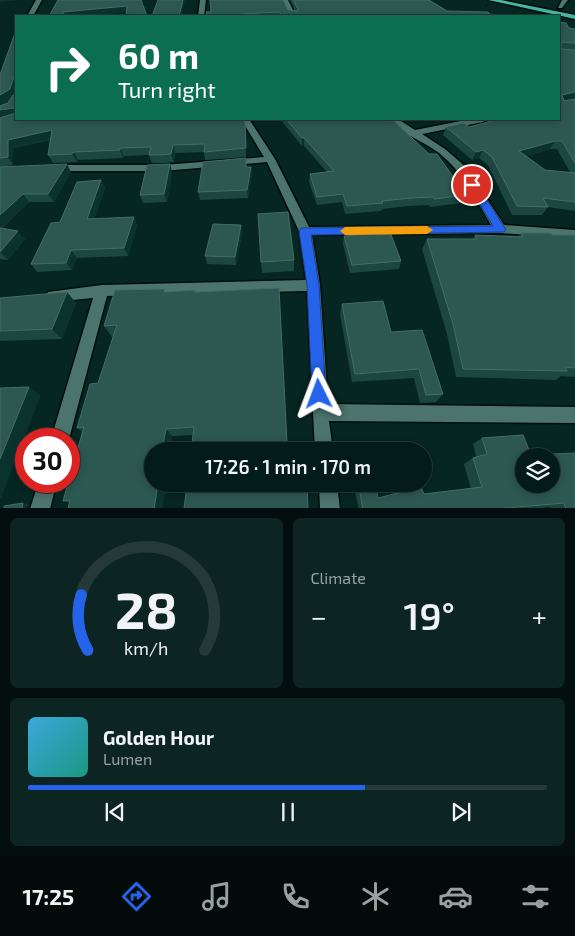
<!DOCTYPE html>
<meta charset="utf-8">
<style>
:root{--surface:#041c19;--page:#0d2522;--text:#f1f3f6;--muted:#97a1a2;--line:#253a38;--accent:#2563eb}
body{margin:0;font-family:"Exo 2",sans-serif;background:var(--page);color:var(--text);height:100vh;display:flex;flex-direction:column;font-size:19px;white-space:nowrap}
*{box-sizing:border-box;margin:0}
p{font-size:16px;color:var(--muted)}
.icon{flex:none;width:28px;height:28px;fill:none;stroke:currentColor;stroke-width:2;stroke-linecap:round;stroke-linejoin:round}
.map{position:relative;height:508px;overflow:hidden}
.drawer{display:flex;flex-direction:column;gap:10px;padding:10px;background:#020f0e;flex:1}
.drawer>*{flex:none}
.top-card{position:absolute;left:15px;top:15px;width:545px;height:105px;border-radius:0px;box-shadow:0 2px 8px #0003,0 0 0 1px var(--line);background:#0b6e4f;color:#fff;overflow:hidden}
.controls{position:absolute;left:515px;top:448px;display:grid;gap:10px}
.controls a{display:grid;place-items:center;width:45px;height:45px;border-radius:50%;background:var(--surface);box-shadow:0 2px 8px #0003,0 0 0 1px var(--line);font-size:25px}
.speed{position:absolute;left:15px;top:428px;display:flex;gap:10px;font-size:25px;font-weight:700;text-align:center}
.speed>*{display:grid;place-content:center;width:65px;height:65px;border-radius:50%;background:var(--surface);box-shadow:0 2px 8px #0003,0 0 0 1px var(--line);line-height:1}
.speed .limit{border:8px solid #d22;background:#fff;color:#111}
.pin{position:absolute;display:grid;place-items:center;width:42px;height:42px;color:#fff;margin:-21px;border:2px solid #fff;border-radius:50%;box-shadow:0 1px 5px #0007}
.me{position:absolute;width:55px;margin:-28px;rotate:357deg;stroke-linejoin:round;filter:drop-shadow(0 0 4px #0008)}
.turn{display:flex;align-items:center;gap:18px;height:105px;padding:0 20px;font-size:22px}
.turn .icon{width:65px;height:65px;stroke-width:2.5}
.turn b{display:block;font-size:35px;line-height:42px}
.big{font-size:38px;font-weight:600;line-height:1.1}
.drawer .card{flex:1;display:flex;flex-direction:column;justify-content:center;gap:8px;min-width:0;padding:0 18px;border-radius:8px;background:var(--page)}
.drawer .dial{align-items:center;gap:0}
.dial svg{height:130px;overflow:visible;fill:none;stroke:var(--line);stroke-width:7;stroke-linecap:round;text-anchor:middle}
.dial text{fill:var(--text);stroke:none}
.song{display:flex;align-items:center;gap:15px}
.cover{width:60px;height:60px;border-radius:8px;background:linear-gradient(135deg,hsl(200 70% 55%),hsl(170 70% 35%))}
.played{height:5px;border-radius:2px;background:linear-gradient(90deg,var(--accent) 65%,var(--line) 65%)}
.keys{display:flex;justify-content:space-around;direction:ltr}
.heat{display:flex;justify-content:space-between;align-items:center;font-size:28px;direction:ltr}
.drawer .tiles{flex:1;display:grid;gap:10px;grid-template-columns:1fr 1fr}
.card:last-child{grid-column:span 2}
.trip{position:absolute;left:144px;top:442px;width:288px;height:50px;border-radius:25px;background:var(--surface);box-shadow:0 2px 8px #0003,0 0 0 1px var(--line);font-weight:600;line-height:50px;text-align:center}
.tabs{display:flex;height:80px;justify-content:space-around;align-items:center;background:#020b0a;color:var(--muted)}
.tabs .icon{width:35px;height:35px}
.tabs .selected{color:var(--accent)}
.tabs b{font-size:22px;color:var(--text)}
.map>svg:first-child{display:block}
</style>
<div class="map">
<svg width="575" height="509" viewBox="0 0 575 509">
<rect width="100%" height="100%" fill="#062621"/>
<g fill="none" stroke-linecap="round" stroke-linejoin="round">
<defs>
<path id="minor" d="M36 0H42L33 16H27Z
M200 0H206L204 16H198Z
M282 0H288L296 16H290Z
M562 0H568L562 8H558Z
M241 119H249L275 159 309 227 491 225C476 199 463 172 439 153 423 141 402 134 388 119H398L415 130 471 119H487L483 122 422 134 445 149 467 168 504 225 575 230V238L500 233 312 235 320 285 328 404 575 407V423L329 421 333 451H315L307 291 107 296 69 439H51L93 298 53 302 48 300 46 296 48 292 102 285 306 280 299 231 267 162 163 171H53L48 168 53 165H163L264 157Z
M39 481H57L50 509H30Z
M319 484H337L340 509H320Z"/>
<path id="highway" d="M488 0H501L575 15V19Z"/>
</defs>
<use href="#minor" stroke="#000e0a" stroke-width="3"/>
<use href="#highway" stroke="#000e0a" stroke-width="3"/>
<use href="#minor" fill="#4b746c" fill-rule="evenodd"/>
<use href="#highway" fill="#47b5a3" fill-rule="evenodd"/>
</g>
<path fill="#1b4740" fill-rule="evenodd" d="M290 0H429L447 11 508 16H206V12L295 11Z
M559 22 569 28 575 29V211L548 207 542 215H512L488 165 479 158 472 160 443 135 446 127H469L559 119ZM550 149H557L570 172 545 170 526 156Z
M16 30V91L15 94H16V119L240 121 245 130 246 157 205 160 204 152 175 153 174 162 163 163H152L149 155 124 156 123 158 78 160 77 162 53 163 48 155 51 140 13 148V165L0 167V75ZM10 100 8 103 1 106Z
M280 119H386L466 195 462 203 430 207 429 205 408 206 382 209 381 211 345 214 342 202 317 205 309 182 310 174 327 172 304 146H302Z
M0 167 71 172 54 202H29L1 229 25 239 8 260 0 259Z
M247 167H251L252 174 248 198 200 200 198 192Z
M172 172 167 202 143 203 140 195Z
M101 180 105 188 94 219 134 217 137 225 128 256 77 258 72 270 37 272 31 264 60 222Z
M242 233 236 265 207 264 205 256Z
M521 233 553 235H575V377L561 376 556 380 456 377 447 334 422 249 427 239H473L475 235 519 236Z
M344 236 401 261 399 269 350 273 343 244Z
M294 260V271L262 273 261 262Z
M166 292H196L287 443 305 451 193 435 172 436 152 484H166L162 509H68L70 503 63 501 82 431 77 428 98 383 113 337H112L104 326Z
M0 298 76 303 62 339 0 341Z
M342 304 391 332 443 394 436 402 420 403 414 378 352 382 340 314Z
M482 438 531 455 575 509H550V507L528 509H359L353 484H375L378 498 424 494 471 489 464 464 473 458 476 457 473 444Z"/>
<path fill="#0b332d" d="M0 0H20L0 2Z
M183 0H185L182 16H179Z
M127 6 128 12 87 16H63V12Z
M16 70V91L15 97 0 106V95Z
M575 92V99L559 103 562 95Z
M13 108 16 114 0 119V110Z
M52 130 57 138 13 148V165L8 157V140Z
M302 138H304V146H302Z
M555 141 550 149 515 159 519 151Z
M173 145 175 153 174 162 171 154Z
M120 148 124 156 123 158 120 150Z
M483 150 479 158 472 160 476 152Z
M74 152 78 160 77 162 72 154Z
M67 164 71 172 54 202 48 194Z
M170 164 172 172 167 202 164 194Z
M251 167 252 174 248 198 247 190Z
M101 180 105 188 92 227 87 219Z
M23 194 29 202 0 229V215Z
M134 217 137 225 128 256 124 248Z
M241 225 242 233 236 265 235 257Z
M18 231 25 239 8 260 0 252Z
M71 250 77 258 72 270 66 263Z
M67 292 76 303 62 339 52 329Z
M29 387 41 395 1 498H0V459Z
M166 429 172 436 170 451H162Z
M158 484H166L162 509H154Z
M23 503 28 504 27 509H22Z"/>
<path fill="#2d5751" stroke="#466c66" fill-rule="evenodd" d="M58 0H141L147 16H126L127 6 63 12V16H49Z
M158 0H183L179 16H152Z
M210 0H283L288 10 297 11 298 9 293 0H429L447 11 488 12 490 14 508 16H283L279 12 241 14 243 16H208L206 12H211Z
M559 22 566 23 569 28 575 29V43L563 42 561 44V49L575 50V92L562 95 564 101 575 99V163L562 141H555L519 151 545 170 575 173V202L543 198 548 207 517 206 492 157 483 150 476 152 446 127 464 123 469 127 499 119H559Z
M16 30V70L10 89 0 95V75Z
M16 94V109L13 108 0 110V106L8 103 13 95Z
M16 113V119H239V121L243 120 245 122 246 148 204 152 205 144 173 145 171 154 160 155H149L151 147 120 148V150L74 152 72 154 48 155 52 130 8 140V157L0 158V118Z
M286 119H386L389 121 393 120 429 154H437L466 195 434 199 433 197 411 198 382 201 383 203 347 206 343 194 317 197 310 174 334 171 304 138H302Z
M246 158V167H251L247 190 198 192 203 162Z
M67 164 48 194H23L0 215V167Z
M170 164 164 194 140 195 147 165Z
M101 180 87 219 134 217 124 248 71 250 66 263 31 264 51 223 60 222 77 182Z
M288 212 294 260 261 262 258 214Z
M213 224 241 225 235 257 205 256Z
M0 228 18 231 0 252Z
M390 232 401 261 352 265 344 236Z
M521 233H551L553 235H575V368L565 367 567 371 463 369 453 324 427 239H477L475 235 523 237Z
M279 288 287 443H305V451H191L194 427 166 429 162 451H152V484H158L154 509H68L70 500 63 501 84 427 77 428 90 384 98 383 117 325 104 326 115 290 165 289 164 292 195 290V292Z
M67 292 52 329 0 331V298Z
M383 301 391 332 422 330 443 394 426 395 419 369 355 374 342 304Z
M29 387 0 459V388Z
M523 435 531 455 575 453V509H566L564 503 495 509H363L358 484H375L378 498 421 487 424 494 482 487 473 458 487 454 482 438ZM524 456H551V484H524Z
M187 484H307L308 509H184Z
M23 503 22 509H4V506Z"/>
<path fill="#2563eb" stroke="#184099" d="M472 182 476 183 504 227 506 229 504 232 311 235 319 285 326 394 324 399 319 401 314 399 312 394 307 285 299 231 301 228 493 226 468 185Z"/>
<path fill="#f59e0b" d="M427 226 433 230 427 234 345 235 340 231 345 227Z"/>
</svg>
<div class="controls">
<a><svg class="icon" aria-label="layers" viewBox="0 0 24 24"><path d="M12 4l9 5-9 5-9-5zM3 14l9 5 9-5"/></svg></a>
</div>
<div class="speed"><div class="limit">30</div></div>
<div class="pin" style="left:472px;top:185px;background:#d93025"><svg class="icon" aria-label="arrive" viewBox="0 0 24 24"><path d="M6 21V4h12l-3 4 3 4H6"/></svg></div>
<svg class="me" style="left:319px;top:394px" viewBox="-20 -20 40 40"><path d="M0-17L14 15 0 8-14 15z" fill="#2563eb" stroke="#fff" stroke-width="4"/></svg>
<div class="trip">17:26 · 1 min · 170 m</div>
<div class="top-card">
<div class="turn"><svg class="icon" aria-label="right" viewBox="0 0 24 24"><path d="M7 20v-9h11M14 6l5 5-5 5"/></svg><div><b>60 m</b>Turn right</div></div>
</div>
</div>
<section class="drawer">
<div class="tiles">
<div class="card dial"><svg viewBox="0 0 100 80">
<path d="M14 69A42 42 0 1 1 86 69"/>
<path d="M14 69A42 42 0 0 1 10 35" stroke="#2563eb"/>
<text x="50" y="56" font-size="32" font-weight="700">28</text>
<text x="50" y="72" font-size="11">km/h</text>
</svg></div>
<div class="card"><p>Climate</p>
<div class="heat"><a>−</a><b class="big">19°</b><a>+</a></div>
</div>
<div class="card">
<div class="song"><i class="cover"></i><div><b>Golden Hour</b><p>Lumen</p></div></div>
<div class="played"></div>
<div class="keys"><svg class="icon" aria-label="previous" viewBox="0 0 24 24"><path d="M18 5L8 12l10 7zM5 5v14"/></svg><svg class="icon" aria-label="pause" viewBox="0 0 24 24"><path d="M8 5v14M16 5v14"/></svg><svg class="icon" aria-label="next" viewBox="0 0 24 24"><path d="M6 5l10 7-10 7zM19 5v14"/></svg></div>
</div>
</div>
</section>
<nav class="tabs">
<b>17:25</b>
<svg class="icon selected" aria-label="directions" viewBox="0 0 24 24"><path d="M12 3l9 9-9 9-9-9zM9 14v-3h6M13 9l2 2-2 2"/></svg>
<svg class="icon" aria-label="music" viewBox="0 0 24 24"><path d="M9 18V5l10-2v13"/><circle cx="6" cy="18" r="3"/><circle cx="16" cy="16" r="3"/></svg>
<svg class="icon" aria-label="phone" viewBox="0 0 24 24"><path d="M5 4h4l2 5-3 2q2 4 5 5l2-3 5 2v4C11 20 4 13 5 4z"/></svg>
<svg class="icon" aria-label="climate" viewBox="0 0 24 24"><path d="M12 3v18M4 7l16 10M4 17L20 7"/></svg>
<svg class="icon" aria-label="car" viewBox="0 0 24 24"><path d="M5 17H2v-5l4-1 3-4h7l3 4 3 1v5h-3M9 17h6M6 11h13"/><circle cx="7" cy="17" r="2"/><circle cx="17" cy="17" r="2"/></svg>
<svg class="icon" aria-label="filters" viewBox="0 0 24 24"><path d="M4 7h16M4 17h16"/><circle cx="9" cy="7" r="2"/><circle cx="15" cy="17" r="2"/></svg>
</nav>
